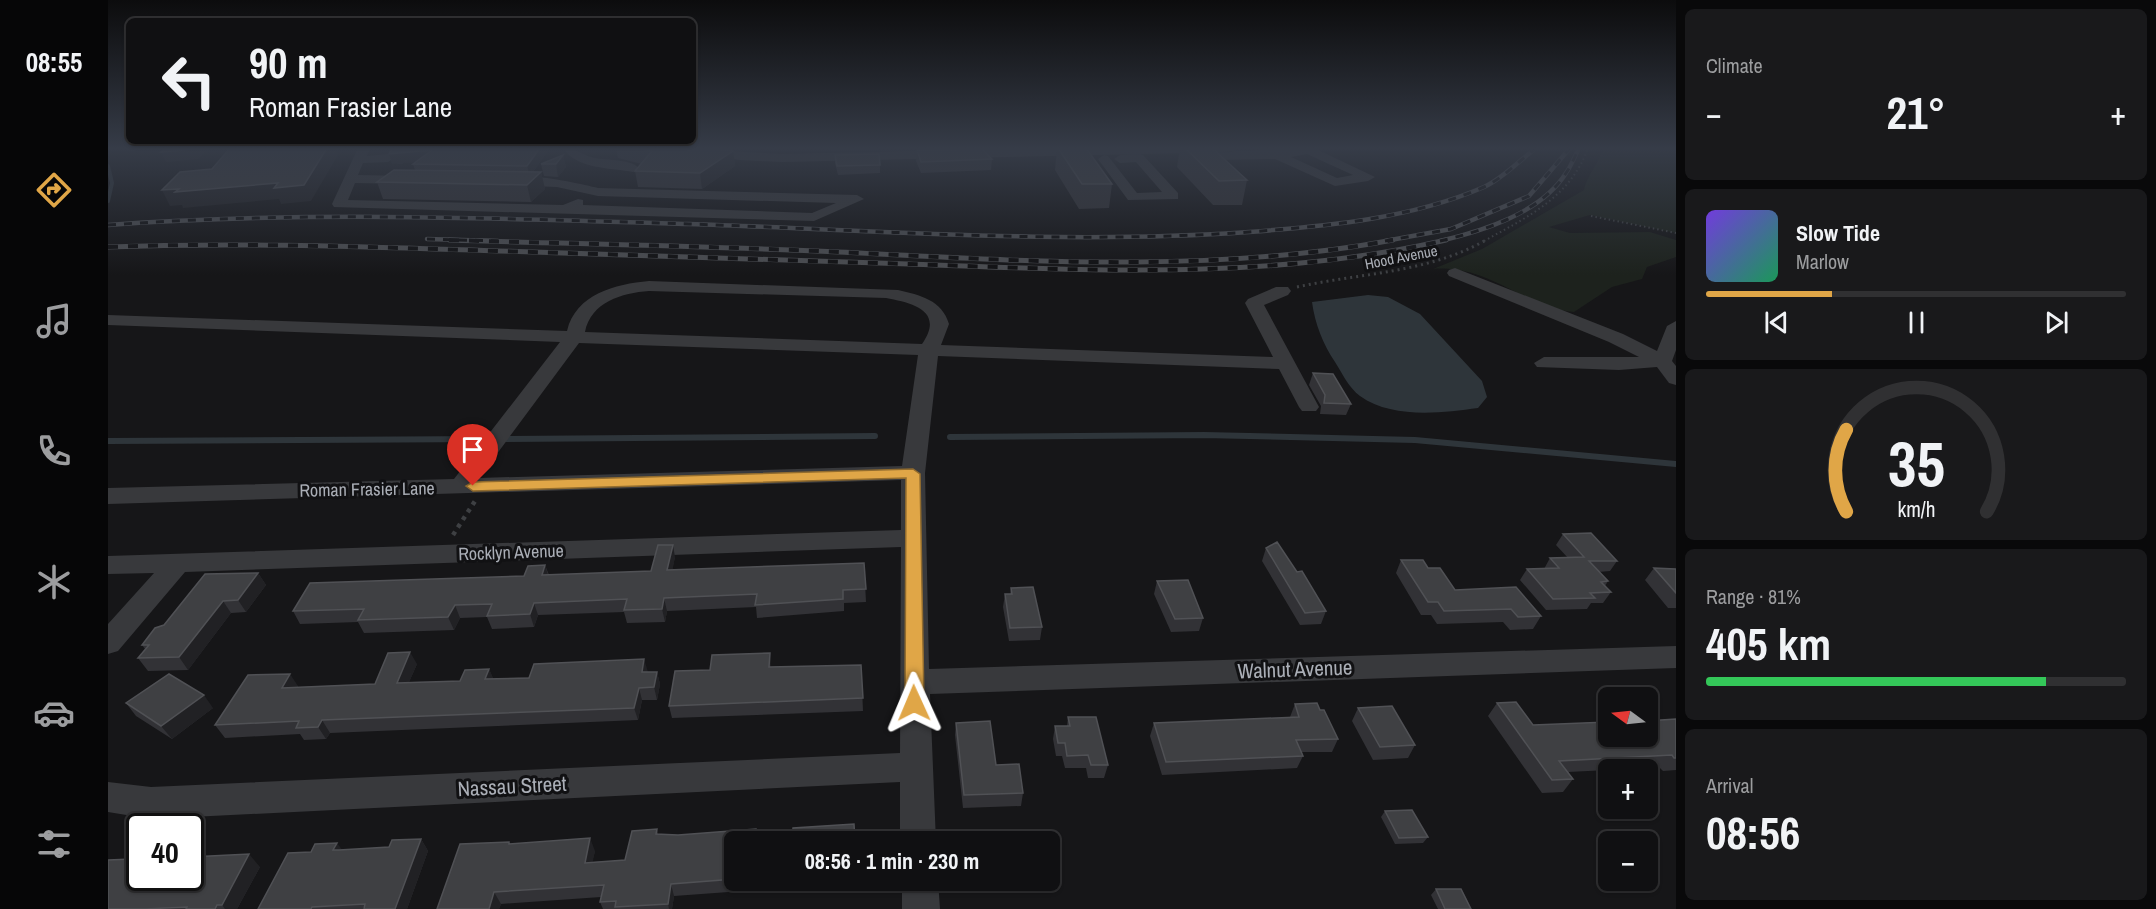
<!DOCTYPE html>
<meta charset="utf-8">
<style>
:root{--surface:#101012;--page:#19191b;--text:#f1f3f6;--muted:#9c9d9f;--line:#303032;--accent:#e0a647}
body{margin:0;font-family:"Archivo Narrow",sans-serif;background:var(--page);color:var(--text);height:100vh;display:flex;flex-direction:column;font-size:22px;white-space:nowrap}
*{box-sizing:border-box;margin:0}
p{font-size:20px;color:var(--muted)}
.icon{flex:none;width:33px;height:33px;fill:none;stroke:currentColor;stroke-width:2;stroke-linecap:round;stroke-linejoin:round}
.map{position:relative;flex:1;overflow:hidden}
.details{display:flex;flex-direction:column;gap:9px;padding:9px;background:#09090a;width:480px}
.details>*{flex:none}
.guide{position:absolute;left:18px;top:18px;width:570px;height:126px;border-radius:9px;box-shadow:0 2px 4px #0004,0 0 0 2px var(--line);background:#101012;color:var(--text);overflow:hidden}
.needle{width:39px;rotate:285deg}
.controls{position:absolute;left:1490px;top:687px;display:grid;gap:12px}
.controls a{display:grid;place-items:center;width:60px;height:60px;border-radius:9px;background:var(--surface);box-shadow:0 2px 4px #0004,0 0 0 2px var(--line);font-size:30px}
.speed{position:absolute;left:18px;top:813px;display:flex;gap:12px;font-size:30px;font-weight:700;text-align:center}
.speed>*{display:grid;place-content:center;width:78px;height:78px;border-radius:50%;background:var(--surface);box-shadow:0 2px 4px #0004,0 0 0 2px var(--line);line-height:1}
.speed .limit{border:3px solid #111;border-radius:9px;background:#fff;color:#111}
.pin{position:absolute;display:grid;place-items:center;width:51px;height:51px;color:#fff;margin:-62px -26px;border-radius:50% 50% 50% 0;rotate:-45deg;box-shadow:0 0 6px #0007}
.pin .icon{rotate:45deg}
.me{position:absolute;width:66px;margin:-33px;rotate:359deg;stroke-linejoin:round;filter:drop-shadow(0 0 4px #0008)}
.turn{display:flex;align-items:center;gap:21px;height:126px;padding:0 24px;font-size:27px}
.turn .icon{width:78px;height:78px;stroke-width:2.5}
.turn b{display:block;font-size:42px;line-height:51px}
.big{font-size:45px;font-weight:800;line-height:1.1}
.details .card{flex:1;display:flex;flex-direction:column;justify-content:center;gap:9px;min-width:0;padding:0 21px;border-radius:9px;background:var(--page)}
.details .dial{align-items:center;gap:0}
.dial svg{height:156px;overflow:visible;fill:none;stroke:var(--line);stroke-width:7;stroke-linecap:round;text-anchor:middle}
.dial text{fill:var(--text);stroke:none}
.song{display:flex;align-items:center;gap:18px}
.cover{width:72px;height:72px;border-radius:9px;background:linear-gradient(135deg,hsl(260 70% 55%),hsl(150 70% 35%))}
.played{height:6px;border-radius:3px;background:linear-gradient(90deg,var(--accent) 30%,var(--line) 30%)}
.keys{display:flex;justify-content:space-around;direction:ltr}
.heat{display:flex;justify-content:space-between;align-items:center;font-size:33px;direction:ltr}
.charge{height:9px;border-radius:4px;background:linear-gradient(90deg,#34c759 81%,var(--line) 0)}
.trip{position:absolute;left:616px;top:831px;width:336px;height:60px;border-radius:9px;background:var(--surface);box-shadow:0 2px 4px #0004,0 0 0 2px var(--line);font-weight:800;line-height:60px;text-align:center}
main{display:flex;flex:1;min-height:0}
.menu{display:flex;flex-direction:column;width:108px;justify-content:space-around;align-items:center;background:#060607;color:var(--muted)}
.menu .icon{width:42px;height:42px}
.menu .on{color:var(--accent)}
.menu b{font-size:27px;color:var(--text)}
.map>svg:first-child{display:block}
</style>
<main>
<nav class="menu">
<b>08:55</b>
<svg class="icon on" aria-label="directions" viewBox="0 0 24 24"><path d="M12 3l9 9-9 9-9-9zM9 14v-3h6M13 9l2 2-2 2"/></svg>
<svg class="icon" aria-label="music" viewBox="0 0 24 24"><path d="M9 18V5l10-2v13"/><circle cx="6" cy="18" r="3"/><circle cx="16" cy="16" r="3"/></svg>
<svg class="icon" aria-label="phone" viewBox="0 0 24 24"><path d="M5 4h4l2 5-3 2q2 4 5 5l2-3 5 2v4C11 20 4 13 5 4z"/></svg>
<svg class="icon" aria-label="climate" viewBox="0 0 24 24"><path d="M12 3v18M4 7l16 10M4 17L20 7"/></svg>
<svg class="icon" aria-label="car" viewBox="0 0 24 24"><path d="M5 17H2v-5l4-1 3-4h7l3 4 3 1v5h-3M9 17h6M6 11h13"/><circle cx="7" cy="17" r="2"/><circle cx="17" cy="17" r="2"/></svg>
<svg class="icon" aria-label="filters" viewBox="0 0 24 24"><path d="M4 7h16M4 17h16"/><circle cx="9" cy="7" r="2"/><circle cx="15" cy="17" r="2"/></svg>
</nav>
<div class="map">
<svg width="1568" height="909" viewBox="0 0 1568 909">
<rect width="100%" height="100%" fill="#161618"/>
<path fill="#1d221d" d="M1494 148H1568V233L1482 215 1441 227 1462 233 1542 232 1568 240V257L1539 267 1534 279 1504 287 1466 312C1416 308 1381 264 1325 269L1374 249 1476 190C1479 174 1493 162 1494 148Z"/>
<path fill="#2e353a" d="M1260 295 1280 297 1312 314 1374 381 1379 397 1370 408C1333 413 1284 419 1252 396 1241 388 1234 373 1227 362 1215 344 1207 324 1204 302Z"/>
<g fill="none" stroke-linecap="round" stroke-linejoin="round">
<path stroke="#2e353a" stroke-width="4" d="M0 166 4 183 0 201"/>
<path stroke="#2e353a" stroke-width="6" d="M842 437 1096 435 1307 440 1568 464
M394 439 767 436
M0 441 383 439"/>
<path stroke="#3e4043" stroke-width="2" stroke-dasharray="1.5 3" stroke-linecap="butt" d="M1483 216 1568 233
M1376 241C1419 217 1462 198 1480 148"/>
<path stroke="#3e4043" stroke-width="3" stroke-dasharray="2 4" stroke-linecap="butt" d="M1189 287C1253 273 1320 273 1378 240"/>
<path stroke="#3e4043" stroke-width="4.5" stroke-dasharray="4 5" stroke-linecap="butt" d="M345 535 367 501"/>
<path fill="#38393c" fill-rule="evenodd" d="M250 148H262L259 156 280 154 286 158 280 162 255 163 250 175 300 176 307 180 300 184 247 183 240 200 455 205 470 199 475 200V205L704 213 728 203 490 196 449 187 400 185 398 182C412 169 472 184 490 188L749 195 756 199 706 221 226 207 224 204Z
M456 148C468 148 472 154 483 157 497 161 521 158 531 168L525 172C505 168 466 169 456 148Z
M567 148 674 154 950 148H1131L1125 152 674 162 632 160 573 152Z
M1189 148H1206L1267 177 1260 181 1227 186 1167 159 1108 160 1102 156 1108 152ZM1199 154 1245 175 1229 178 1183 157Z
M1031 154 1035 155 1070 193V199L1020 200 990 159 996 155 1000 156 1029 193 1054 192 1028 162 1012 163 1006 159 1012 155Z
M1347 268 1515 334 1549 351 1559 326 1568 321V350L1564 361 1568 366V385L1561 383 1549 367 1511 370 1429 367 1426 363 1436 357H1531L1501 342 1341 276 1339 273 1341 270Z
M541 281 790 290C812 295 834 300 841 324L833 345 1165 357 1137 303 1140 299 1168 287H1180L1183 291 1180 295 1156 305 1211 407 1208 411H1194L1191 407 1171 369 830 356 817 473 821 669 1568 646V668L822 694 828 842H792V782L43 819 0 812V782L43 787 792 753 793 547 77 572 10 651 0 654V624L46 573 0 574V556L793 530V480L0 504V488L346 479 452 342 0 325V315L459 331C468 294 507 284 541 281ZM541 291 778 298C805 303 837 311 814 344L477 332C483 302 514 293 541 291ZM471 343 810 355 794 466 371 478Z
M794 880H830L832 909H794Z"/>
<defs>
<path id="rail-far1" d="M0 225C194 211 387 218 581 224 767 230 955 245 1141 232 1220 226 1302 219 1376 187 1394 179 1412 160 1428 148
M319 239 390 241
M1277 241 1343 229 1421 196 1462 148
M1332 241C1375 231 1433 213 1458 173 1463 166 1467 156 1471 148"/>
<path id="rail" d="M341 240C471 244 601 246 731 252 914 261 1104 274 1285 240
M0 247C130 242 260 247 391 251 528 255 665 260 801 264 981 270 1162 281 1338 240"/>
</defs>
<use href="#rail-far1" stroke="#4b4d51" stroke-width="4.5"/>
<use href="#rail" stroke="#4b4d51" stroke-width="5"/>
<use href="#rail-far1" stroke="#111113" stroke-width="3" stroke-dasharray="8" stroke-linecap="butt"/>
<use href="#rail" stroke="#111113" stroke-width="4" stroke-dasharray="10" stroke-linecap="butt"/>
</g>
<path fill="#323236" d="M442 148 425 172H433L437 189 423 202 275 199 269 182 307 170 305 164 307 162 284 164Z
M508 148H632L631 149 614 148V150L625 151 627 166 594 189 530 187 527 171 534 164 510 158Z
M723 148H769V150L724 151Z
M803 148H839L804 149Z
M949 148H978L1004 184 1001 208 971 209 947 170Z
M1072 148H1104L1139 180 1134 205H1105L1069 167Z
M809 150 884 159 883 170 813 173 808 161Z
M455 155 458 167 450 177 436 176 433 164Z
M727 155 772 165V173L730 175 727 163Z
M1205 373 1243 404 1238 415 1212 414 1213 406 1201 385Z
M1455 534 1509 561 1502 571 1490 572 1500 581 1497 586 1503 592 1495 603H1483L1479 609 1438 610 1412 580 1419 569H1436L1442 558H1460L1448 545Z
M1158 548 1189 572 1218 611 1213 624 1192 625 1154 561Z
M567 557 564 570 756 563 758 602 736 603V611L649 618 648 607 559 611 557 622 519 623 516 612 430 615 426 627 384 629 379 617 352 618 346 630 256 633 250 622 192 624 185 611 416 576 437 565 441 575 543 571Z
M1293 560 1347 590 1433 616 1425 629 1402 630 1395 622 1329 624 1323 615H1313L1288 573Z
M1546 568 1568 569V608H1560L1537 580Z
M150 573 158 585 138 612 123 613 80 670 40 671 30 658 37 649 34 645 56 625Z
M1049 581 1095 618 1091 631 1063 632 1046 594Z
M903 588 934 627 932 640 901 641 895 607 897 594H902Z
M309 664 301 682 352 681 381 669 385 679 549 672 552 684 549 700H534L530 720 222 733 218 739 196 740 192 734 117 738 107 725 190 686V687L267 684Z
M753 665 755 711 564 718 561 706 663 667Z
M18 703 105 708 64 739 28 716Z
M1389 703 1425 725 1568 719V770L1555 771 1552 768 1500 770 1460 772 1465 779 1455 792 1434 793 1380 716Z
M1187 704 1212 710 1230 739 1224 752H1194L1195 756 1189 768 1054 775 1042 736 1046 723 1182 717Z
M1250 708 1307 745 1300 758 1265 760 1244 721Z
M960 717 1000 765 996 778H980L978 768H957L954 756H948L945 739 947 726H959Z
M848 723 915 793 913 806 855 808 847 735Z
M1277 811 1320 837 1315 843 1287 844 1273 817Z
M549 829 550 834 627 842V880H649L648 890 566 896 564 909H495L492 902 493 897 393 904 391 909H329L403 844 487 851 484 862 517 860Z
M313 839 320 851 299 909H150L234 850 281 847Z
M152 867 129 909H0L32 878Z
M684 880H748V885L685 889Z
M1328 889 1363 909H1330L1323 895Z"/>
<path fill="#212124" d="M87 148H100L91 159 58 162 53 152Z
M219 148H227L230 155 203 201 173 204 171 199 75 208 74 205 62 206 54 190Z
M432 148H442L422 176 419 166Z
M609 148H614L615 157 625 151 627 166 594 189 592 173Z
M324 150 327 160 284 164 281 154Z
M455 155 458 167 450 177 448 164Z
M433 172 437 189 423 202 419 185Z
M565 545 567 557 562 583 559 570Z
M437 565 441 578 434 575Z
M150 573 158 585 138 612 130 600Z
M556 598 559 611 557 622 554 609Z
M115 601 123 613 80 670 71 657Z
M426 603 430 615 426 627 422 614Z
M347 605 352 618 346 630 340 617Z
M302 652 309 664 295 696 289 683Z
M662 653 663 666 662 680 661 667Z
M536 659 540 672H534Z
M381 669 387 682 377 679Z
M549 672 552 684 549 700 546 687Z
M182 674 190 686 182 700 174 688Z
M531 688 534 700 530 720 526 708Z
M96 695 105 708 64 739 53 726Z
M214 720 222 733 218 739 210 727Z
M482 838 487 851 482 875 477 863Z
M313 839 320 851 299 909H287Z
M229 843 238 855 225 850Z
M141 854 152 867 129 909H117L114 905Z
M563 884 566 896 564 909H561L560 904Z
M386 892 393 904 391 909H381Z"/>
<path fill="#3f4043" stroke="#505155" stroke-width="1.5" d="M57 148H87L86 149 53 152Z
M122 148H219L196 185 166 188 170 183 67 192 71 189 54 190 72 172 104 169Z
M284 148H432L419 166 305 164 324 150 281 154Z
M529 148H609L608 149 625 151 592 173 527 171 544 151Z
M950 148H978L1004 184H974Z
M1077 148H1104L1139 180 1111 181Z
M874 149 884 159 813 162 809 150Z
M771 154 772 165 729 166 727 155Z
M455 155 448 164H433Z
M286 170 433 172 419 185 269 182Z
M1205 373 1225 374 1243 404 1216 403 1217 395Z
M1483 533 1509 561H1481L1500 581 1493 582 1503 592 1482 593 1487 598 1445 599 1419 569 1451 568 1442 558 1476 557 1455 534Z
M1169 542 1189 572 1194 571 1218 611 1197 613 1158 548Z
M550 545H565L559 570 756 563 758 589 735 590V599L647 605 649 594 556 598 554 609 516 610 519 599 426 603 422 614 379 616 384 604 347 605 340 617 250 620 256 609 185 611 202 583 416 576 420 566 437 565 434 575 543 571Z
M1293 560H1315L1320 568H1332L1347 590 1408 587 1433 616 1410 617 1403 609 1336 611 1330 602H1320Z
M1546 568 1568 569V593Z
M150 573 130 600 115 601 71 657 30 658 41 645H34L47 628 56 625 97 574Z
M1080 580 1095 618 1067 619 1049 581Z
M925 587 934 627 902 628 897 594H904L903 588Z
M302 652 289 683 352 681 357 670 381 669 377 679 421 678 426 664 536 659 534 672H549L546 687 531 688 526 708 214 720 210 727 188 728 191 721 107 725 140 675 182 674 174 688 267 684 280 653Z
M662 653 661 667 753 665 755 698 561 706 567 671 602 670 604 655Z
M61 674 96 695 53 726 18 703Z
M1408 702 1425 725 1500 722V736H1539V721L1568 719V758H1566L1564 755 1451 761 1465 779 1444 780 1389 703Z
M1209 703 1212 710H1216L1230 739 1188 740 1195 756 1058 762 1046 723 1191 717 1187 704Z
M1284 706 1307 745 1272 747 1250 708Z
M960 717H988L1000 765H983L980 755 959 756 957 743H950L947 726H962Z
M882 721 888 765 911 764 915 793 856 795 848 723Z
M1304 810 1320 837 1291 838 1277 811Z
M746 824 747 842H684L685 828Z
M549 829 548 834 570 835 648 829V842H627V879L563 884 560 904 507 907 508 901 492 902 496 885 386 892 381 909H329L352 844 401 842V844L482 838 477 863 517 860 524 831Z
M313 839 287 909H256L257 904 204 907 203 909H150L180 853 203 852 207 844 229 843 225 850H231L281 847 284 840Z
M27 853H32V878H82V857L141 854 114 905H109L107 909H78L79 907 37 909H0V860L24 859Z
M1328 889H1353L1363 909H1337Z"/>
<linearGradient id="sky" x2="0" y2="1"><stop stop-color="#0c0c0d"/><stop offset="0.54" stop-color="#363c48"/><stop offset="1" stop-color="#363c48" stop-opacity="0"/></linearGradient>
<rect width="1568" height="275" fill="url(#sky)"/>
<path fill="#e0a647" stroke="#926c2e" stroke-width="1.5" d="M805 469 812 474 816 703 813 708 806 711 800 708 797 703 798 478 365 491 358 486 365 482Z"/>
<g text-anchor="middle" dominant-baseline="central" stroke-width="6" stroke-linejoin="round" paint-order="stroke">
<g font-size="15" fill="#aaaeb6" stroke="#111113">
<text transform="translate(1293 257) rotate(-11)">Hood Avenue</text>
</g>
<g font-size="18" fill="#aaaeb6" stroke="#111113">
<text transform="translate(259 489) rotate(-1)">Roman Frasier Lane</text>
<text transform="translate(403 552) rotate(-2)">Rocklyn Avenue</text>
</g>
<g font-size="21" fill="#aaaeb6" stroke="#111113">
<text transform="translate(1187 669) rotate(-2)">Walnut Avenue</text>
<text transform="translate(404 786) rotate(-3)">Nassau Street</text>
</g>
</g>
</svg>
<div class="controls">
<a><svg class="needle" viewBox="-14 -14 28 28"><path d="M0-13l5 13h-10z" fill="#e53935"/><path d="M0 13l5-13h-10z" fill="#9c9d9f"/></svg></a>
<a>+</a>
<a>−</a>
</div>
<div class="speed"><div class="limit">40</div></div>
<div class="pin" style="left:365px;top:486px;background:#d93025"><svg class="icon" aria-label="arrive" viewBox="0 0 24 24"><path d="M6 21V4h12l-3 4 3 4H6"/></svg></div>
<svg class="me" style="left:806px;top:703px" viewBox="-20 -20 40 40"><path d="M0-17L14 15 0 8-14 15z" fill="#e0a647" stroke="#fff" stroke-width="4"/></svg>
<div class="trip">08:56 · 1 min · 230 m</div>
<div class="guide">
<div class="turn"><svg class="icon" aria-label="left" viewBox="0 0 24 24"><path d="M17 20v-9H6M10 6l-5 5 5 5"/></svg><div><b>90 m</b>Roman Frasier Lane</div></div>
</div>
</div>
<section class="details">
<div class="card"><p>Climate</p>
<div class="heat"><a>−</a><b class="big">21°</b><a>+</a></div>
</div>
<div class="card">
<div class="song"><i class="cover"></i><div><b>Slow Tide</b><p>Marlow</p></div></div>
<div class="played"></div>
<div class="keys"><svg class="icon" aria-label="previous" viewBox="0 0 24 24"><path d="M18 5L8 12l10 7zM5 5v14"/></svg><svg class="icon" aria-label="pause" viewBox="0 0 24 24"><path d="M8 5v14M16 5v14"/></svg><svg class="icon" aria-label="next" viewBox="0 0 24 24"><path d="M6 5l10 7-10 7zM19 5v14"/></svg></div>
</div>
<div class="card dial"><svg viewBox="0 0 100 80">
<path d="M14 69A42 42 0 1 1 86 69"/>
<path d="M14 69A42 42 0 0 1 14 27" stroke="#e0a647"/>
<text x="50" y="56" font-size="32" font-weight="700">35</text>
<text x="50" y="72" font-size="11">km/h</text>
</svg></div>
<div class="card"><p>Range · 81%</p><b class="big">405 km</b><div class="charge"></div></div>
<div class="card"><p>Arrival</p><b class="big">08:56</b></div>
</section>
</main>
